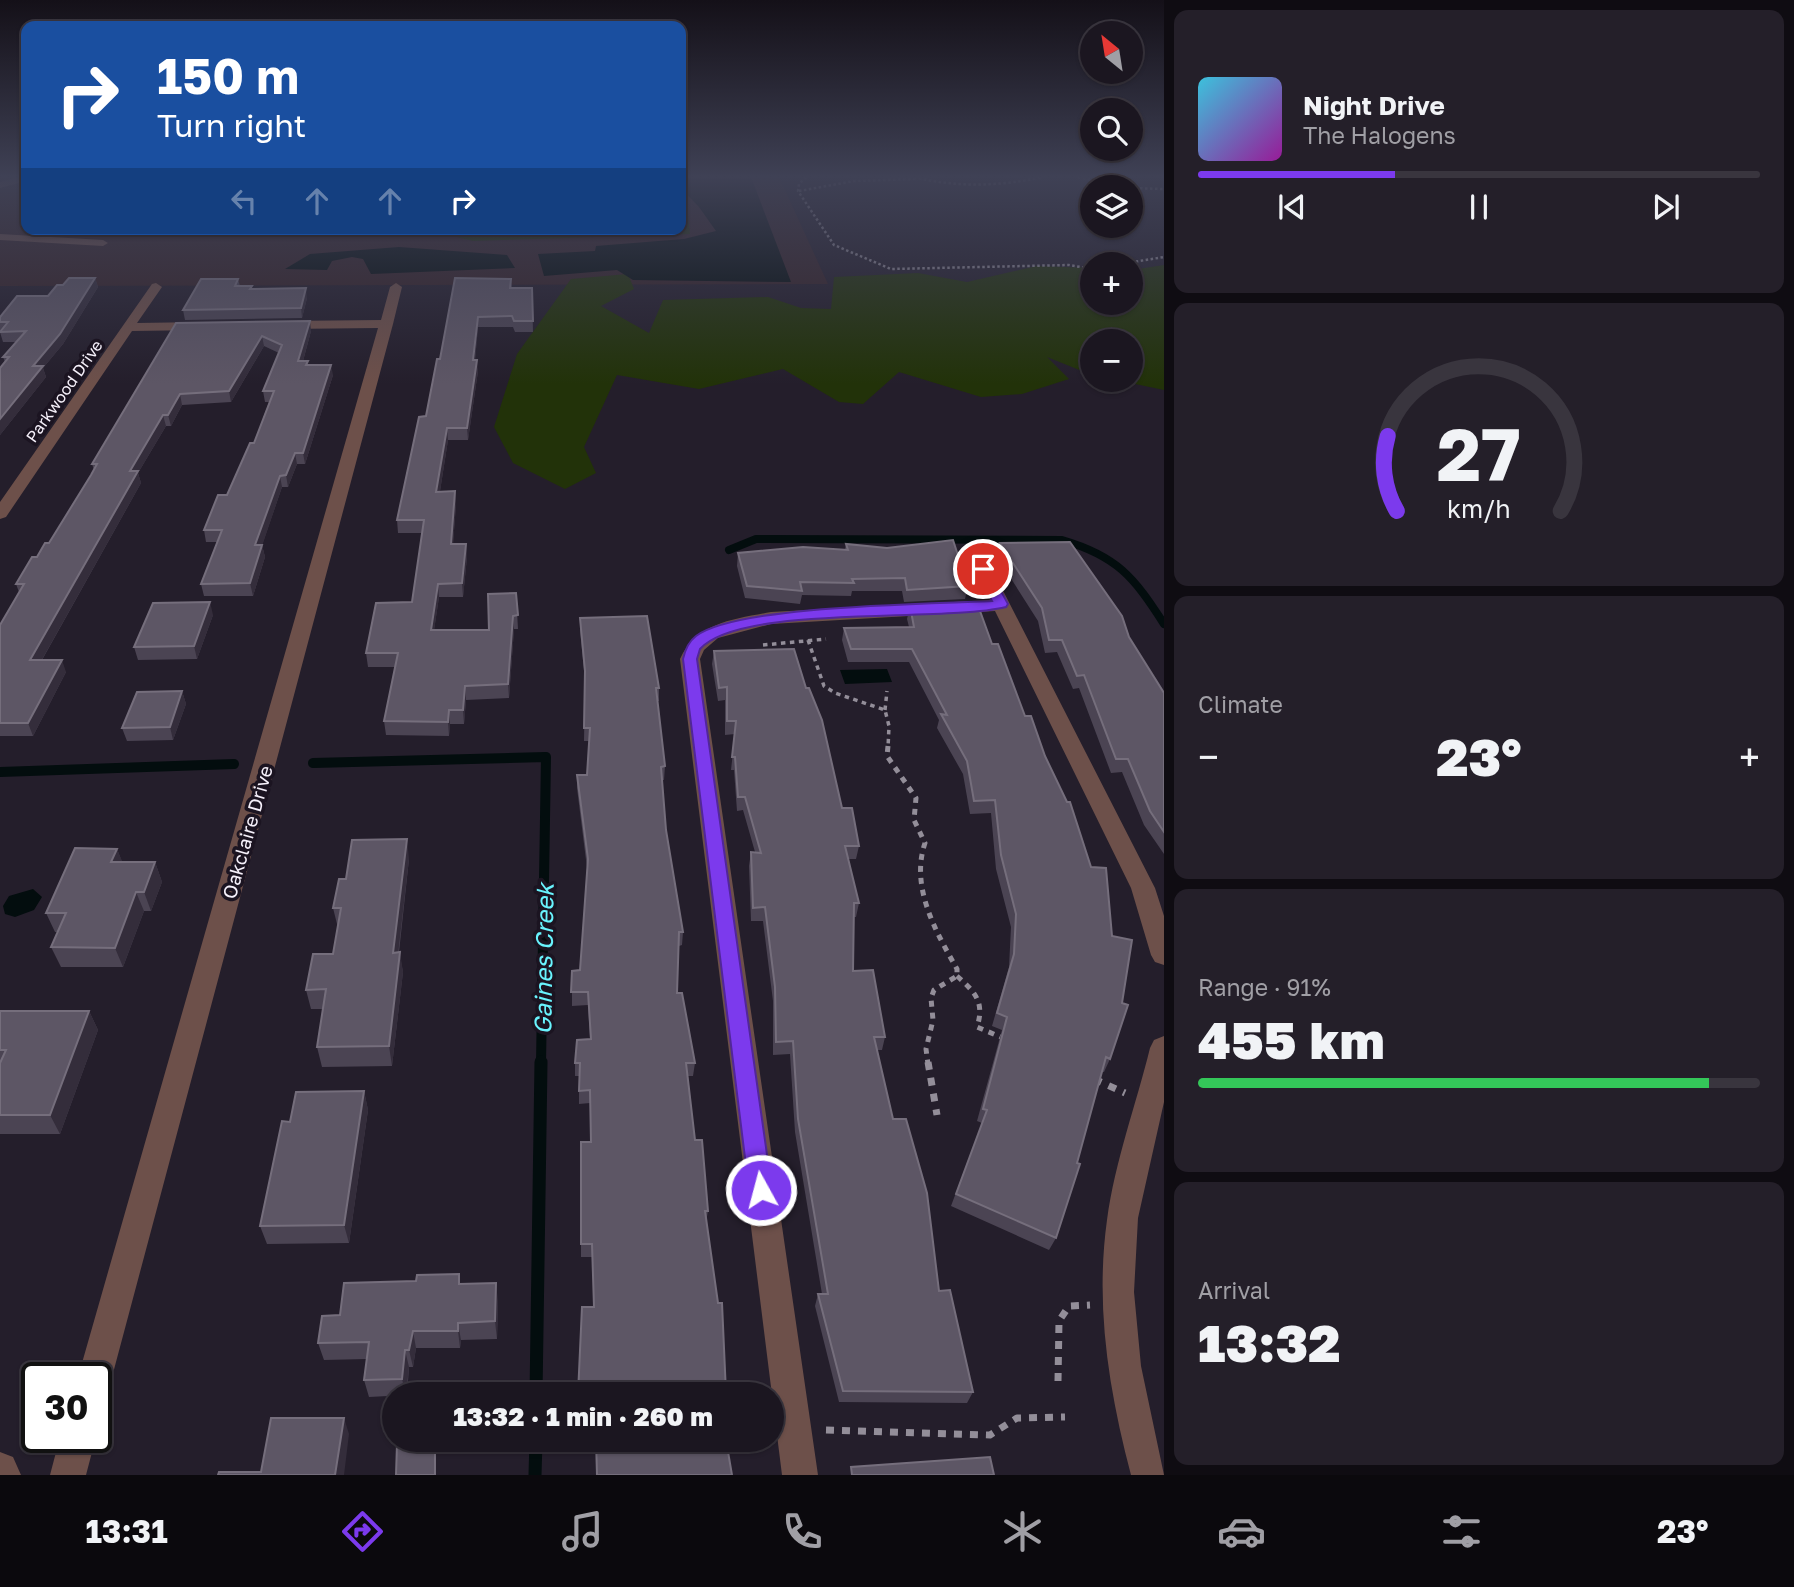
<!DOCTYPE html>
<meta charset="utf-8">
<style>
:root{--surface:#1b1620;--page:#241f29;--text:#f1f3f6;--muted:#a09fa5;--line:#39353e;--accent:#7c3aed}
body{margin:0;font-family:"Golos Text",sans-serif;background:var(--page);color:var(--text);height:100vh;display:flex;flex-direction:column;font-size:26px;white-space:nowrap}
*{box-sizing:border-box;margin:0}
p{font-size:23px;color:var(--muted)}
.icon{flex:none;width:38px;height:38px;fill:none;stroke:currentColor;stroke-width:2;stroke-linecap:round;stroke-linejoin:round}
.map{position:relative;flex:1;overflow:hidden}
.drawer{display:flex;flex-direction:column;gap:10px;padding:10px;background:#0f0c12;width:630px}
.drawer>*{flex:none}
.guide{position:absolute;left:21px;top:21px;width:665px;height:214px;border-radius:14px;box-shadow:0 2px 5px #0004,0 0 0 2px var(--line);background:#1a4fa0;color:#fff;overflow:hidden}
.needle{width:46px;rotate:330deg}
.tools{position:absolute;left:1080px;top:21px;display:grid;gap:14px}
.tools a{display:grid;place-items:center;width:63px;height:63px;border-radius:50%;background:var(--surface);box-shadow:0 2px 5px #0004,0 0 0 2px var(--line);font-size:35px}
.speed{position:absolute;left:21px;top:1362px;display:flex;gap:14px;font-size:35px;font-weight:700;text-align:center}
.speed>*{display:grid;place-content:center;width:91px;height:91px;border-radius:50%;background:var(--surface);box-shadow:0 2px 5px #0004,0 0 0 2px var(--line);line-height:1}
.speed .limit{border:4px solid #111;border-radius:10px;background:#fff;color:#111}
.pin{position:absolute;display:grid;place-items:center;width:60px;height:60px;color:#fff;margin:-30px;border:4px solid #fff;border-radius:50%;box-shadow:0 2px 7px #0007}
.me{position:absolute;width:77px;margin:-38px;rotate:353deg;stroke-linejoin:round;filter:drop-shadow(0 0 5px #0008)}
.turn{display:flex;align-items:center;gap:24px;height:147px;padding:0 21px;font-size:32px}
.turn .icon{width:91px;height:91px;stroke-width:2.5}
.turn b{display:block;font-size:49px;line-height:60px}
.lanes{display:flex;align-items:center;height:66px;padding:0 21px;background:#0003;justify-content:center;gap:35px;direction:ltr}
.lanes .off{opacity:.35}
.big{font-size:52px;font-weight:800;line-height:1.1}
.drawer .tile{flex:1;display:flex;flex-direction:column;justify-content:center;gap:10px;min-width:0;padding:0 24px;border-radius:14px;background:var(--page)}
.drawer .dial{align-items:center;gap:0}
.dial svg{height:182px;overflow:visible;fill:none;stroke:var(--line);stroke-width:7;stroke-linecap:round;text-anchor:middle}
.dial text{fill:var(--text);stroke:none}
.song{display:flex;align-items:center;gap:21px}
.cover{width:84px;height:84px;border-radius:10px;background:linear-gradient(135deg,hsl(190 70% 55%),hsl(300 70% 35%))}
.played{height:7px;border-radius:4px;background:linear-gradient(90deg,var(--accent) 35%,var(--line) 35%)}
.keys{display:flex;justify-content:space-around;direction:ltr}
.heat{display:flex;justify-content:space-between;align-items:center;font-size:38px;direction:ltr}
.charge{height:10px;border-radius:5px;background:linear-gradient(90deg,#34c759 91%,var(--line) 0)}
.trip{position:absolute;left:382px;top:1382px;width:402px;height:70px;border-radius:35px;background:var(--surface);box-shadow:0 2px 5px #0004,0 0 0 2px var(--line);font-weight:800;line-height:70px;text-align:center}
.dock{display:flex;height:112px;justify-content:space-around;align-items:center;background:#0b090d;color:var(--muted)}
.dock .icon{width:49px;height:49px}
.dock .current{color:var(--accent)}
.dock b{font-size:32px;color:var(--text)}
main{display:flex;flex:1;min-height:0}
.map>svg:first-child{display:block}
</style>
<main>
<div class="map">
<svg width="1164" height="1475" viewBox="0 0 1164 1475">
<rect width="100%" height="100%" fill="#241e2b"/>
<path fill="#352227" d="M0 177H26V229H681V177H779L828 284 0 286Z"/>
<path fill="#223209" d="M681 200 687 204 690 234 473 241 453 236 456 229H681Z
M1164 265V390L1116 380H1130V341H1092V375L1047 357 1069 379 1022 394 981 397 899 372 863 404 839 402 783 369 699 389 617 375 584 447 596 473 565 489 513 463 494 427 517 354 571 279 628 274 634 289 601 306 649 333 663 300 768 297 801 308 831 309 834 277 918 273 967 282 1037 266 1092 268V303H1130L1131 270Z"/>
<path fill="#030d0e" d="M681 177H751L791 282 633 280 617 270 544 276 538 254 595 251 596 246 684 239 716 231 699 207 681 188Z
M399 247 507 255 515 268 371 274 363 259 352 257 332 261 327 270 285 269 310 254Z
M887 669 892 682 845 684 840 670Z
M33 889 42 897 34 910 15 917 5 914 3 906 9 896Z"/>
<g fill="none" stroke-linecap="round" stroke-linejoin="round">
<path stroke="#030d0e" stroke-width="8" d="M729 550 756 539 1062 540C1117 556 1134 577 1164 624"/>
<path stroke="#030d0e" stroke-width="10" d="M313 763 546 757 541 1064
M0 772 234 764"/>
<path stroke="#030d0e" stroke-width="13" d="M536 1395 541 1062
M535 1475 536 1440"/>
<path stroke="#938e99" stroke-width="2.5" stroke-dasharray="2.5 2.5" stroke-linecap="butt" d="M806 177 799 184 798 191 834 245 891 269 1069 265 1092 269
M914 177C958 188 1000 186 1044 177
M1078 177 1122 187
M1130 188 1164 189
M799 191 854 181 916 179
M1121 264 1164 257"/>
<path stroke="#938e99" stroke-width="3.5" stroke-dasharray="4.5 4.5" stroke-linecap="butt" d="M808 640 824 686 835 693 885 710 889 726 888 748
M763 645 826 639
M885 710 887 691"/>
<path stroke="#938e99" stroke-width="5" stroke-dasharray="6 6" stroke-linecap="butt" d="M888 746 887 756 916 798 914 820 925 843C910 887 936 932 957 969V976L934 990 931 998 933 1020 926 1049 928 1064
M957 976C975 992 985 1002 977 1027L1003 1038"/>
<path stroke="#938e99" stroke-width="7" stroke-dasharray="8 8" stroke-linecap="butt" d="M928 1062 937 1115
M1094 1079 1125 1093
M1058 1381 1059 1321 1069 1306 1090 1305
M826 1430 990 1435 1017 1418 1065 1417"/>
<path fill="#6d504a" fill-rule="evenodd" d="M19 177H26V181L0 188V182Z
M0 234 103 240 108 243 103 246 0 240Z
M156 283 162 287 137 323 202 322 208 326 202 330 132 331 6 517 0 519V502L152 284Z
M396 283 402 287 393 324 112 1377 107 1389 96 1394V1377H78L378 328 284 329 278 325 284 321 381 320 390 287Z
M983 564 992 569 1155 888 1164 916V965L1155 962 1151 955 1131 888 995 611 771 624 718 638 704 650 700 659 818 1475H782L680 659C697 622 735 619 771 612L990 600 974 569Z
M1164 1036V1102L1138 1218 1134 1292 1141 1366 1164 1475H1131C1109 1391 1095 1307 1107 1220 1115 1161 1136 1105 1150 1048L1154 1040Z
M60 1437H96L86 1475H50Z
M0 1452 13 1457 21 1475H0Z"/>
</g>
<path fill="#4b4453" d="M55 229H102L100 231Z
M95 278 98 287 63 344 43 368 46 377 0 435V368L5 362 3 357 17 342H3L0 332V317L48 296 63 285Z
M238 279 240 286 307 298 302 318 185 320 183 310Z
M511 279 512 288H532L533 332H515L513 327H478L475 360 478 371 468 440H448L440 491H455L456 504 453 544H466L467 557 463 597H439L434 630H489L516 593 518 629H514L509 698 466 700 464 724H450L449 736 386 735 384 721 395 667H368L366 653 412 602 422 533H398L397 520 426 416 440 359Z
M176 323 311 331 303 361 308 365 333 375 305 464H297L288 487H282L262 545 265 557 253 596H204L201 584 217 542H206L204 530 227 495 254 443 269 402H265L263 391 279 353 264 346 231 402 182 405 171 426H166L138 473 141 483 42 660 66 672 33 736H0V625L19 592 16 584 37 557 49 543 94 470 92 464Z
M1000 543 1129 637 1164 693V854L1144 825 1122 772 1111 773 1079 688 1073 689 1057 652 1045 653 1038 621 996 555Z
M846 544 968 586 965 599 904 602 902 591H852L851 596 802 595 800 604 745 598 737 566 738 553 845 549Z
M910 606 1110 1059 1104 1072H1102L1056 1238 1049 1250 951 1206 982 1123 977 1121 1002 1030 992 1026 1009 967 1011 927 996 869 991 813 970 814 963 774 937 728 939 720 909 662H848L842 640 844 628 909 627 907 619Z
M213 615 197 659 138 660 134 647Z
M580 618 659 688V701H657L665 766 664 780H662L666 830 683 932 682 945 679 946 677 993 695 1063 693 1076H688L695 1140 708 1211 706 1222 726 1395H578L582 1307H594L592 1257H581V1142H590V1103L579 1104V1076H575V1063L590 1039 588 1005 572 1006V971L580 970 587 868 577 788V775H587L589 741H584L585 681 580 630Z
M714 651 842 808 859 846 856 859H848L859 903 856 917H854L853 971 885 1037 882 1050H877L893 1119 939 1291 973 1392 967 1403 839 1402 815 1306 818 1294H822L795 1132 790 1054 773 1055V1001L763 921H751L749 866 751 852H755L743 810 737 811 734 770H731L735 734 725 735V700L718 701 712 664Z
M182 691 186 704 173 740 127 741 122 728Z
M117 849 122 862H155L162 882 151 911H144L123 967H61L51 947 58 932H55L46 913Z
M409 859 399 952 403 972 392 1066 322 1067 317 1047 323 1009H311L306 990 333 954 338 928 333 908 346 879Z
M0 1011H89L98 1030 60 1134H0Z
M364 1091 368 1110 349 1243 267 1244 260 1226Z
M459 1274 460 1284 498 1301 497 1339 461 1340 460 1348H416L413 1367H409L407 1395 369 1397 364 1380 367 1359 324 1360 318 1343 340 1315 416 1281Z"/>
<path fill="#342d3b" d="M95 278 98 287 63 344 43 368 46 377 0 435V419L33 366Z
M306 288 307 298 302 318 301 308Z
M478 317V327L474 371 473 360Z
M310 321 311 331 300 372 298 361Z
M262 336 264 346 231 402 229 391Z
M477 360 478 371 468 440 467 428Z
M331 365 333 375 305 464 303 453Z
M180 394 182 405 171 426 168 415Z
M163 415 166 426 138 473 141 483 35 672 30 660 130 471Z
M447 428 448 440 438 504 436 492Z
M295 453 297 464 288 487 286 475Z
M280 476 282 487 258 558 255 545Z
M455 491 456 504 452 557 451 544Z
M466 544 467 557 463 597 462 583Z
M262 545 265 557 253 596 250 583Z
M438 584 439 597 432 644 431 630Z
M210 602 213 615 197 659 194 646Z
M513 616 514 629 509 698 508 684Z
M62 660 66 672 33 736 28 723Z
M465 686 466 700 464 724 463 710Z
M182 691 186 704 173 740 170 727Z
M449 710 450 724 449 736 448 722Z
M407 839 409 859 396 972 393 953Z
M117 849 125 868 111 862Z
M155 862 162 882 151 911 144 892Z
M136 892 144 911 123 967 115 948Z
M400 952 403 972 392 1066 389 1046Z
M89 1011 98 1030 60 1134 50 1115Z
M364 1091 368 1110 349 1243 344 1225Z
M496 1283 498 1301 497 1339 495 1321Z
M458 1323 461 1340 460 1348 458 1331Z
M413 1331 416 1348 413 1367 409 1350Z
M405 1350 409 1367 406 1395 402 1379Z
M344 1418 349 1434 344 1475H335Z
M435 1441 436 1446V1475H435Z"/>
<path fill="#5d5665" stroke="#756e7c" stroke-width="2" d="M69 278H95L60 334 33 366H43L0 419V368L9 357H3L26 331 0 332 8 322H0V317L17 296H48L57 285H63Z
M455 278 511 279 510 288H532L533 321H514L512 316 478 317 473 360H477L467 428H447L436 492 455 491 451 544H466L462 583 438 584 431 630H489L488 594 516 593 518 615 513 616 508 684 465 686 463 710H449L448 722 384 721 398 653H366L376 603 412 602 424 520H397L419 417 426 416 437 359H440Z
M201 279H238L235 286H252L250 289 306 288 301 308 183 310Z
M310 321 298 361H308L306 365H331L303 453H295L286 475 280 476 255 545H262L250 583 201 584 222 530H204L218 495H227L250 443H254L274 391H263L282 345 262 336 229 391 180 394 168 415H163L130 471H138L30 660H62L28 723H0V625L24 584H16L32 557H37L45 543H49L91 475 97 464H92L176 323Z
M953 540 968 586 907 590 905 578 852 579 854 583 800 582 802 591 747 586 738 553 803 547 848 550 846 544 887 548Z
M1070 542 1122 616 1129 637 1164 693V832L1150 811 1128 759H1116L1084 675 1077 676 1062 640H1049L1042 608 1000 543Z
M210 602 194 646 134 647 153 603Z
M973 603 976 611H980L992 644H998L1025 716H1031L1045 756 1067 802H1070L1091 867 1106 868 1112 936 1132 940 1122 1003 1128 1005 1110 1059 1106 1057 1077 1163 1080 1164 1056 1238 956 1194 987 1110 983 1109 1007 1017 997 1013 1014 954 1016 914 1001 855 995 800 974 801 967 761 941 714 947 715 912 649H851L844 628 914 627 910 606Z
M647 616 659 688H656L665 766 661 767 666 830 683 932H679L677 993H682L695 1063H686L695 1140H702L708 1211H705L718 1303H722L726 1393H718L719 1395H595V1394H578L582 1307H594L592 1244H581V1142H591L590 1090 579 1091 580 1063H575L577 1040 591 1039 588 992H571L572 971 580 970 588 859 577 775H587L590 728H584L585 671 580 618Z
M794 649 806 688H809L822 720 842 808H852L859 846H845L859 903H854L853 971 873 970 885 1037H874L893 1119H906L927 1193 939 1291 950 1290 973 1392 843 1391 818 1294H828L798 1119 793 1041 776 1042 775 987 765 907 753 908 751 852 761 853 745 797H738L735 757H732L736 721H727V687L719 688 714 651Z
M182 691 170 727 122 728 137 692Z
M407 839 393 953 400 952 389 1046 317 1047 326 989 306 990 313 954H333L341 908H333L339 879H346L352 840Z
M75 848 117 849 111 862H155L144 892H136L115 948 51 947 66 913H46Z
M0 1011H89L50 1115H0V1063L6 1050H0Z
M364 1091 344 1225 260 1226 282 1121 290 1122 296 1092Z
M459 1274V1284L496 1283 495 1321 458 1323V1331H413L409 1350H405L402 1379 364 1380 369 1342 318 1343 322 1316 340 1315 344 1283 416 1281 417 1275Z
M271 1418H344L335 1475H218L219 1472H261Z
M596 1440H726L732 1475H597Z
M435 1441V1475H396L397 1444Z
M990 1457 994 1475H852L851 1467Z"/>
<linearGradient id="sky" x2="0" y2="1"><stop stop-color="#141018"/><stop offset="0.46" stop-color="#3f4155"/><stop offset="1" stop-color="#3f4155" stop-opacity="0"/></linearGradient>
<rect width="1164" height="384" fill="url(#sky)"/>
<path fill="#7c3aed" stroke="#51269a" stroke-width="2" d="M983 565 989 569 1008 604 1006 607C940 623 741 604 700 649L697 659 772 1190 769 1197 761 1200 752 1197 749 1190 683 659C685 650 688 642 696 636 737 605 933 604 992 601L976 569Z"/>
<g text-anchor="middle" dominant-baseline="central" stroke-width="7" stroke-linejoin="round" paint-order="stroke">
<g font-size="16" fill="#f5f0fa" stroke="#1b1421">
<text transform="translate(64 391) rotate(-55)">Parkwood Drive</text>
</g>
<g font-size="19" fill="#f5f0fa" stroke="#1b1421">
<text transform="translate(247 832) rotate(-74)">Oakclaire Drive</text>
</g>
<g font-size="24" font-style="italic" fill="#69f4fe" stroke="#1b1421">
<text transform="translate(543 959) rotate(-89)">Gaines Creek</text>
</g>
</g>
</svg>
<div class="tools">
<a><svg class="needle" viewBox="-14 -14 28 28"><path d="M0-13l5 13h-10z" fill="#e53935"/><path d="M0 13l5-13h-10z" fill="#a09fa5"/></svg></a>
<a><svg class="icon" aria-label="search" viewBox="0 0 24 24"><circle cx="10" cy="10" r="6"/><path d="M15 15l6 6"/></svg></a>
<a><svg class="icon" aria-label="layers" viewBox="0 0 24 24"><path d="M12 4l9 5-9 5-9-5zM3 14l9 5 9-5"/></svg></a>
<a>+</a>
<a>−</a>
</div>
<div class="speed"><div class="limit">30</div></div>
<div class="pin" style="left:983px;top:569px;background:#d93025"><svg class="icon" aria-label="arrive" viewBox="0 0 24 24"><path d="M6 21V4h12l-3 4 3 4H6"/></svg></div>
<svg class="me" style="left:761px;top:1190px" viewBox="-20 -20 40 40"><circle r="17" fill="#7c3aed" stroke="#fff" stroke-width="3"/><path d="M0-11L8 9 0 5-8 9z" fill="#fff"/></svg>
<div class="trip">13:32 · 1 min · 260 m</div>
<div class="guide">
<div class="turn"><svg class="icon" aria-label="right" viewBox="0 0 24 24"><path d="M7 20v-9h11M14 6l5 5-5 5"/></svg><div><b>150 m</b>Turn right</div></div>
<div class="lanes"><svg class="icon off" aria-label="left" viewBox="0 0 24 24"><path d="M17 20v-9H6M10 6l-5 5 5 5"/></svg><svg class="icon off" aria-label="ahead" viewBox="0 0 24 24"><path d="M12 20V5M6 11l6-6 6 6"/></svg><svg class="icon off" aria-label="ahead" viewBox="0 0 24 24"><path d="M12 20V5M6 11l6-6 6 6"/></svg><svg class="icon" aria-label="right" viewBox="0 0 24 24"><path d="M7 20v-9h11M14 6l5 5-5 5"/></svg></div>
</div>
</div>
<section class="drawer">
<div class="tile">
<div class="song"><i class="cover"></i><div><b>Night Drive</b><p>The Halogens</p></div></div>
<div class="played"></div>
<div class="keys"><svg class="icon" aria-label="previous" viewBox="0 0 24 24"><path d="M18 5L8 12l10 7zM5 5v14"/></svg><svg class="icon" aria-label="pause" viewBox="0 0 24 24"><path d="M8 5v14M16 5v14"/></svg><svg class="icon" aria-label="next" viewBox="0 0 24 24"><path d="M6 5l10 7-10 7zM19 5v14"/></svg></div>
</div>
<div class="tile dial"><svg viewBox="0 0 100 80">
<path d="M14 69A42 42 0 1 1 86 69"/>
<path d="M14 69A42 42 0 0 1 10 36" stroke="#7c3aed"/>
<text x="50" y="56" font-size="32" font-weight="700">27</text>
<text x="50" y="72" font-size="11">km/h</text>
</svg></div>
<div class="tile"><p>Climate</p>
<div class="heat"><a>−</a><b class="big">23°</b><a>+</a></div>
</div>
<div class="tile"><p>Range · 91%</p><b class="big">455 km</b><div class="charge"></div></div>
<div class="tile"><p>Arrival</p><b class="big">13:32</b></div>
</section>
</main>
<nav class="dock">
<b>13:31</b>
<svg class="icon current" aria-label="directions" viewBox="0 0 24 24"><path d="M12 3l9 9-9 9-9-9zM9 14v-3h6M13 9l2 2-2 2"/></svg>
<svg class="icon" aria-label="music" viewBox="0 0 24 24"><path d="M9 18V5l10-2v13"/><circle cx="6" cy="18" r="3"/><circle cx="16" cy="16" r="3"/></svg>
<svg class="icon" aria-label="phone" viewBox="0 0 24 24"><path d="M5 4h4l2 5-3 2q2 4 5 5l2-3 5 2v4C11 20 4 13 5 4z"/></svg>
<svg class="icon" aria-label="climate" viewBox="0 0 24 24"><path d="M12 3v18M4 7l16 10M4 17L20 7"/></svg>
<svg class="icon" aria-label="car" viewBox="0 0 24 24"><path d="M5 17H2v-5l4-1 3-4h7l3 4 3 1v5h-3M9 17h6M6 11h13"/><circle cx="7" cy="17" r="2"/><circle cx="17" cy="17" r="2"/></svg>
<svg class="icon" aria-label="filters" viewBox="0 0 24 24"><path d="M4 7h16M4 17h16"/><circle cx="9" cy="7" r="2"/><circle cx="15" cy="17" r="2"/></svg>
<b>23°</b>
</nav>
